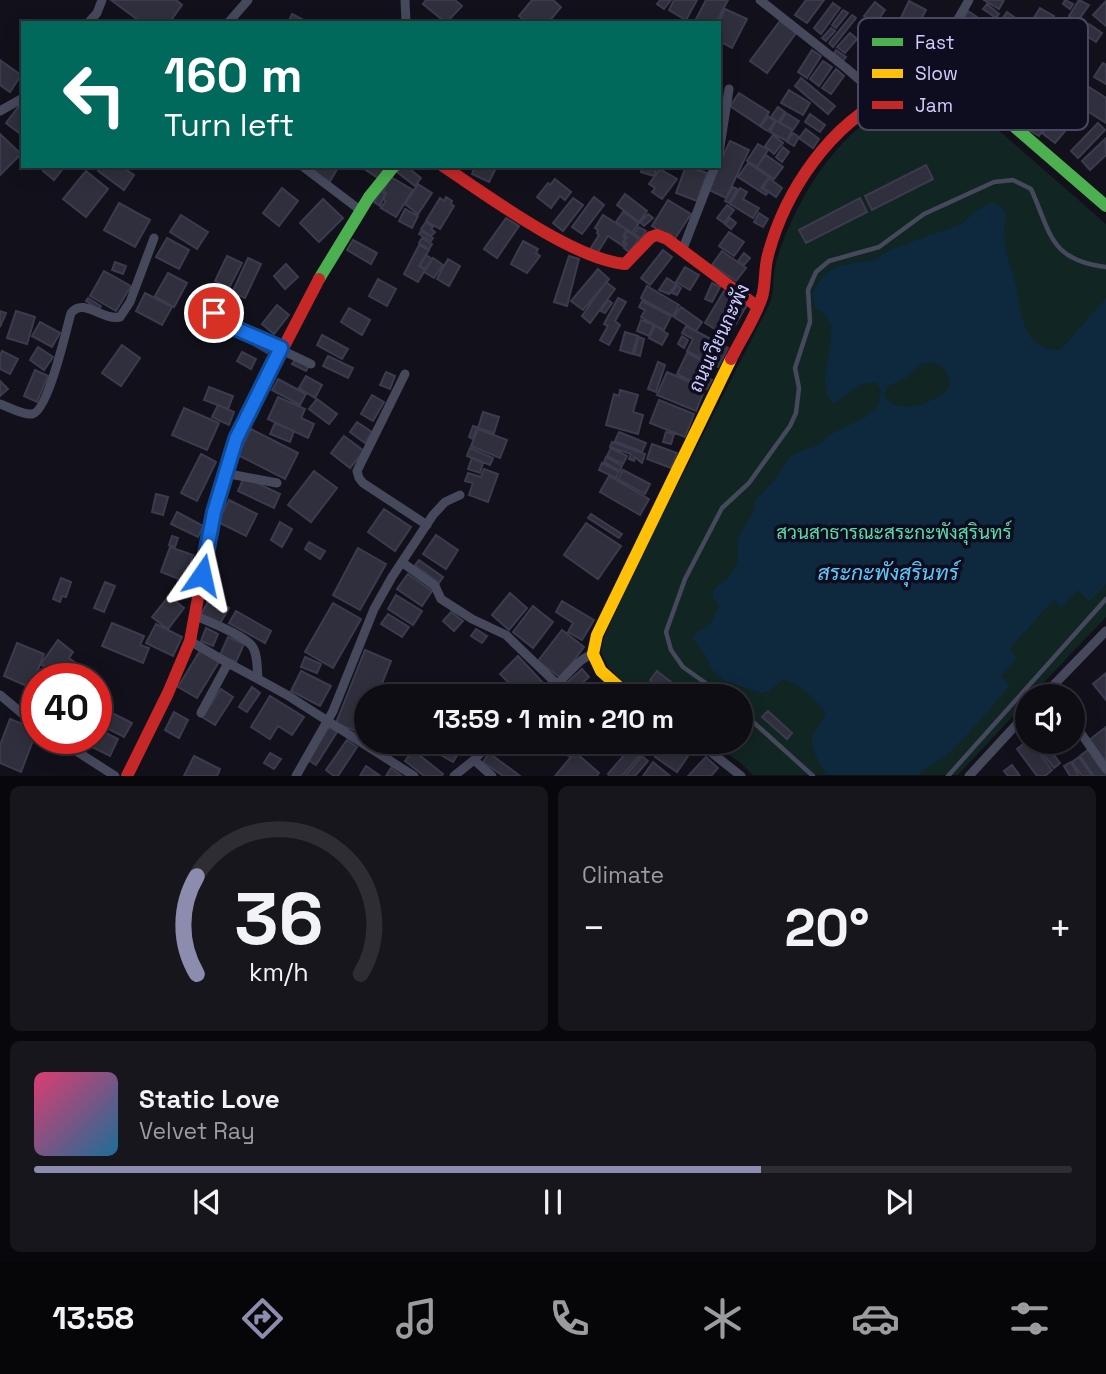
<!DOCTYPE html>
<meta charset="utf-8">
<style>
:root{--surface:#0e0d14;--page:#17161d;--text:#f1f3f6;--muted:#9b9ca0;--line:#2e2d34;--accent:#8c8cae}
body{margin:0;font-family:"Space Grotesk",Sarabun,sans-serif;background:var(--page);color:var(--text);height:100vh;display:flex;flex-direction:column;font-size:26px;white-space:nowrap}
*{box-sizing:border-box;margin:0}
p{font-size:23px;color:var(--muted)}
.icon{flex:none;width:38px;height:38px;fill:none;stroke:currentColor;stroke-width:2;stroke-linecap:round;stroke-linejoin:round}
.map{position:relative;height:776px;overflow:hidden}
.sheet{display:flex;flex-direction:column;gap:10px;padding:10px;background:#08070b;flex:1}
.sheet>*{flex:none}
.top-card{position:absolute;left:21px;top:21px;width:700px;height:147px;border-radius:0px;box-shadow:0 4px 18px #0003,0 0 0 2px var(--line);background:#00695c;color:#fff;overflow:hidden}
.tools{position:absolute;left:1015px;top:684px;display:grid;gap:14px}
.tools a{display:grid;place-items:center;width:70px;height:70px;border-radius:50%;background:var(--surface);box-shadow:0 4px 18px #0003,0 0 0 2px var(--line);font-size:35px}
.speed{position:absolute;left:21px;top:663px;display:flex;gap:14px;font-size:35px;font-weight:700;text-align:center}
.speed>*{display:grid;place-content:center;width:91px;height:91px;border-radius:50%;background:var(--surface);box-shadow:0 4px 18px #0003,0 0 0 2px var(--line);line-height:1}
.speed .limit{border:10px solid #d22;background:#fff;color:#111}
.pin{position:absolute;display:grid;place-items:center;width:60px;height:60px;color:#fff;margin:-30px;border:4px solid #fff;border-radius:50%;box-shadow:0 2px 7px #0007}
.me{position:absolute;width:77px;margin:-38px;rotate:11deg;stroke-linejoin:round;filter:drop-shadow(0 0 5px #0008)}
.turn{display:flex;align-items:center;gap:24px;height:147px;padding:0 28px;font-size:32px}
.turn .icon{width:91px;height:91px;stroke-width:2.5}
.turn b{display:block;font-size:49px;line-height:60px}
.big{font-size:52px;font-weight:600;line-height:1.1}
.sheet .card{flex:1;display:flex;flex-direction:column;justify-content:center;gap:10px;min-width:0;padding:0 24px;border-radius:10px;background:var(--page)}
.sheet .dial{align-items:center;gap:0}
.dial svg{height:182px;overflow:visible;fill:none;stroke:var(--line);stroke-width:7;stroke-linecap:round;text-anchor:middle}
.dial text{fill:var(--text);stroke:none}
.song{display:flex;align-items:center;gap:21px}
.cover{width:84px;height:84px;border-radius:10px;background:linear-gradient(135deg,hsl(340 70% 55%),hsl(200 70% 35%))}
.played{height:7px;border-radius:4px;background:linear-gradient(90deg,var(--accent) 70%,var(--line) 70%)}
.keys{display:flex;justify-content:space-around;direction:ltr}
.heat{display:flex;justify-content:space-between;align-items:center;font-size:38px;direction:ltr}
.sheet .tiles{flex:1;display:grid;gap:10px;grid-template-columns:1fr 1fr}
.card:last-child{grid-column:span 2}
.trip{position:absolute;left:354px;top:684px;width:399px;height:70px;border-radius:35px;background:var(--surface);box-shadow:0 4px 18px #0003,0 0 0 2px var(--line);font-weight:600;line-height:70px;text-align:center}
.menu{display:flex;height:112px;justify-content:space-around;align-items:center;background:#060508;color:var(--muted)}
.menu .icon{width:49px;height:49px}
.menu .on{color:var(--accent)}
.menu b{font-size:32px;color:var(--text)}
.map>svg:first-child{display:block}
</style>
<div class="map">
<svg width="1106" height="776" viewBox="0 0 1106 776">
<rect width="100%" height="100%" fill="#12111b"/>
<path fill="#112523" d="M942 92 966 102 1106 224V617L1031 696H1027V701L958 775H753L738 761 709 742H740V696H641L627 687 608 667 601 652 604 637 639 561 770 303C775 288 772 271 778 256 802 184 858 97 942 92Z"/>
<path fill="#0e283e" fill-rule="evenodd" d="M993 202 1005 211C1007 221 1003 229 1004 238 1005 252 1011 267 1015 281 1022 310 1020 350 1060 350L1106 298V584L1089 601 1078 590 1061 608 1054 600 1009 649 1017 658 1001 676 1010 685C989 709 969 736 945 756 936 763 926 766 918 775H829C821 766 808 748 813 735 816 728 822 721 826 715 818 700 799 683 783 680L769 691 760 693 723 680 712 670 706 656 692 638C697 631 699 631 706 627 713 622 716 612 719 605L712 597 714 589 728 578 738 563V538L753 513 756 499 777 477 790 456 819 444 831 434 867 416 878 406 881 391 876 382 859 385 834 404C811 384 842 339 827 317 825 313 818 310 814 307L813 291 824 275 837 266 874 260 892 249 961 224 980 208ZM932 362C945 367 950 373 950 387 937 402 896 419 884 394L886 387 906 378 921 364Z"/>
<path fill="#302f3d" stroke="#3c3b4e" stroke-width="2" d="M111 0H176L182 5 169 23H142Z
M426 0H455L462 6 446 23 423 4Z
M532 0H553L561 7 548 23H527L519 16Z
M660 0H671L664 9 657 4Z
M674 0H697L686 20 669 10Z
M706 0H728L716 23H694Z
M806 0H824L807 23 795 15Z
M984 0H1004L999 9Z
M1065 0 1073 4 1070 9 1063 4Z
M1079 0 1089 5 1077 22 1069 16Z
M909 1 926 10 914 33 898 24Z
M1106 1V26L1093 15Z
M875 2 885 10 875 24 864 16Z
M833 3 840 8 821 34 814 28Z
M987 4 999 14 996 18 983 9Z
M1040 8 1054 16 1041 37 1027 29Z
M725 9 747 19 732 48 719 41 718 23Z
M843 10 848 13 836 28 832 25Z
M968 11 977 17 960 44 951 39Z
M1007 12 1014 17 1007 27 1000 22Z
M292 14 309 23H288Z
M852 15 856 18 833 47 829 43Z
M780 21 796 33 767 73 750 61Z
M1089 24 1102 33 1096 42 1082 33Z
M831 28 835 31 826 41 822 38Z
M850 33 857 39 845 53 837 47Z
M719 48 720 56H722V71H719Z
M812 50 821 56 807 78 798 72Z
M836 50 846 57 843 61 834 54Z
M0 60 21 75 10 92 0 85Z
M823 61 832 67 819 86 810 79Z
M1103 63 1106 65V84L1094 77Z
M836 69 844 76 831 94 822 88Z
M801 78 835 106 828 114 795 86Z
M1089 87 1106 98V123L1078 105Z
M789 90 810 103 803 115 781 103Z
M739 93 769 112 760 126 730 106Z
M1045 93 1060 101 1039 136 1025 128Z
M19 106 23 108V136L6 123Z
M778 107 785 112 778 122 771 117Z
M1079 108 1088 116 1076 130 1067 122Z
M786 113 799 121 793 130 780 122Z
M810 114 825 125 820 132 805 122Z
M768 116 775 121 768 131 761 127Z
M1054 119 1066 130 1055 143 1042 133Z
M776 121 792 130 787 141 770 132Z
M1098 123 1105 130 1078 158 1071 151Z
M806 129 819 139 813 148 799 138Z
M793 133 799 137 794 146 787 142Z
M0 134 21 154 0 175Z
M773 135 783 143 774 154 765 146Z
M1105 139 1106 155 1090 170 1082 161Z
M730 141 749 150 726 198 707 189Z
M758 144 768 150 757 167 747 161Z
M783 147 789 152 782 162 776 157Z
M766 155 783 167 774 179 757 167Z
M748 163 769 177 761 188 768 192 766 195 738 177Z
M926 165 933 179 872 210 865 196Z
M48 166H65L54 180 43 171Z
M101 166H121L134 175 124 190 98 171Z
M318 166H339L329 183 314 173Z
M360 166H386L378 178Z
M402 166H406L421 178 415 186 397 172Z
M475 166H497L489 182 472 174Z
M643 166 657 167 654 176 641 172Z
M686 166 707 173 697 201 676 193Z
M660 169 677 179 662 199 652 192 655 188 649 184Z
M86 171 108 189 86 217 63 199Z
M391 177 413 190 396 217 381 208 386 201 383 199 386 193 383 191Z
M769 178 782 188 776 197 763 188Z
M555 179 571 192 565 200 560 196 551 208 537 197 548 183 550 185Z
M418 184 432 193 418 214 405 204Z
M733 187 737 189 729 203 725 201Z
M282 188 298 201 279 226 263 213Z
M740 188 747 192 743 199 759 208 753 218 730 204Z
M381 191 385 194 380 206 374 202Z
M625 194 647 211 639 222 617 205Z
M446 197 452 201 451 204 454 206 440 229 426 221 440 198 444 201Z
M594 197 604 205 582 234 572 227Z
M573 198 583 205 563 231 553 223Z
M860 198 867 212 806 243 799 230Z
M323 199 343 218 319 242 300 223Z
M668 200 691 214 674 240 652 226Z
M119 203 150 220 135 247 104 230Z
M727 205 734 210 724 223 717 218Z
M405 209 418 216 412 228 399 221Z
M623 212 639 223 632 233 616 222Z
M759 213 768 219 763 227 754 222Z
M648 214 653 218 644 226 640 222Z
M181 215 208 232 197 249 170 232Z
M603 215 627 230 623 236 626 238 623 242 625 243 623 246 608 236 596 255 589 251 599 235 597 233 598 230 595 228Z
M506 218 519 226 497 258 484 249Z
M730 218 736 223 731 229 725 224Z
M426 222 433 227 431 229 435 232 431 236 421 229Z
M639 227 646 231 641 239 634 234Z
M421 231 433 238 431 241 419 234Z
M627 231 639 239 629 252 624 248 627 244 624 241 627 237 624 235Z
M729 232 744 242 734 256 719 246Z
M167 238 189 250 179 269 156 257Z
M422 238 432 244 429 249 419 243Z
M353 240 377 253 371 264 347 250Z
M523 241 538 249 536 253 540 256 527 273 511 264Z
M419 245 429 250 419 266 425 270 418 282 404 274Z
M663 250 672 257 650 285 641 278Z
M722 251 746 268 736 281 712 265Z
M744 253 750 258 744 265 738 261Z
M426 255 432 259 425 269 420 266Z
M227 256 242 263 229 288 215 281Z
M569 256 579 259 567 306 554 302Z
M248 258 261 264 245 298 232 293Z
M433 258 443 265 434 278 424 272Z
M448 259 460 266 449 286 437 279Z
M115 262 126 266 123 274 112 270Z
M286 264 298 277 285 289 274 276Z
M685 267 699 275 690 290 676 282Z
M598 269 609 279 583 310 571 301Z
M104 271 131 286 116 311 90 296Z
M168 273 187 283 174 307 155 296Z
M667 278 676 284 669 294 659 290Z
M378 279 396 289 387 306 369 296Z
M606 282 615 289 590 323 582 316Z
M712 283 720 287 712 302 705 299Z
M677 285 681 288 677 295 672 293Z
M647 286 679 305 673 316 641 298Z
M724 291 747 305 728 337 705 323Z
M145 293 172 307 162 325 136 311Z
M88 298 101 306 99 309 86 301Z
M618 298 626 302 615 321 620 325 609 345 600 340 608 326 604 324Z
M608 300 612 303 605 313 601 311Z
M642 301 671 316 664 330 641 317 645 310 639 307Z
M277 305 289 315 274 334 262 324Z
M681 307 702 322 696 331 674 317Z
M349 308 370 320 362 335 341 322Z
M0 311 6 313 0 327Z
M16 311 35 317 27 344 7 338Z
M641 320 654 325 649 336 637 331Z
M40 322 60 333 52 347 32 336Z
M655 326 668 334 662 345 649 338Z
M686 326 728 348 718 367 687 351 693 339 682 333Z
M625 332 638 336 632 354 620 350Z
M322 335 348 349 342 359 317 345Z
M682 336 688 340 684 348 678 344Z
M639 337 644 339 640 356 634 354Z
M258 341 270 348 267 353 255 346Z
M122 345 140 358 121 386 102 373Z
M38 347 53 357 44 370 30 360Z
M2 351 18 359 10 374 0 369V356Z
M242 352 256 359 251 369 237 361Z
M687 353 714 367 708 378 712 380 707 389 677 374Z
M328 356 353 368 348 378 323 366Z
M296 358 309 365 306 371 292 364Z
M658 362 665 365 656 392 648 389Z
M35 370 48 376 37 402 24 396Z
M386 372 395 376 390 389 380 385Z
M667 372 705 389 696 411 657 395Z
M306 376 322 385 315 398 299 388Z
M278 379 306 394 300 405 272 390Z
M0 381 8 389 0 396Z
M209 387 233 396 228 409 204 400Z
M620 390 638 395 633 412 643 415 638 434 606 425 614 394 619 396Z
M372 395 384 402 373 421 361 414Z
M278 397 305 409 301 418 314 424 308 438 268 419Z
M317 399 337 414 329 424 309 409Z
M659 400 694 414 685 437 650 423Z
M218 405 234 412 229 425 212 417Z
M184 408 219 423 207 450 172 435Z
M483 412 499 417 494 433 478 428Z
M357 422 372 432 365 443 350 432Z
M275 423 294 431 290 442 270 434Z
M473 426 477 427 473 439 469 437Z
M251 429 298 453 285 479 238 455Z
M478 429 507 440 500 458 471 446Z
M619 432 646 443 642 452 615 441Z
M666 432 674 434 671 444 663 442Z
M344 436 364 451 350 468 331 453Z
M612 442 645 454 642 463 635 457 634 461 629 459 631 454 610 447Z
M652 444 677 453 671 468 647 459Z
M470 448 493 458 490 465 467 456Z
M611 448 627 456 623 464 607 456Z
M201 454 216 462 197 501 181 493Z
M606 457 622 466 620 471 604 462Z
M472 458 483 463 480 473 468 469Z
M602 463 619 472 616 478 599 470Z
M484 469 498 474 488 502 469 495 473 483 465 481 468 473 481 477Z
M623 470 650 484 645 494 618 479Z
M314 471 337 488 311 522 288 505Z
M609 476 649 499 640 515 600 492Z
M244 477 280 494 274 508 238 491Z
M156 494 168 497 163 515 152 512Z
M229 500 257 514 246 536 218 522Z
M384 509 411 527 395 551 368 532Z
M177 512 203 526 198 537 171 524Z
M591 514 622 534 619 538 588 518Z
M280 522 292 529 282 547 271 540Z
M586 523 621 546 598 579 564 555Z
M436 535 458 550 446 569 423 554Z
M172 536 178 538 175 547 169 545Z
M309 542 325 551 320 559 305 549Z
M170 547 193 555 184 581 161 572Z
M358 548 386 564 360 610 333 595Z
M419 560 443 577 439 583 415 565Z
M408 574 432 591 422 606 397 589Z
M61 578 71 582 66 597 62 596 60 602 53 599Z
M105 582 115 586 104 612 94 608Z
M510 593 527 608 509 630 492 615Z
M396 595 422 611 413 625 388 609Z
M169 596 184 608 168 629 152 617Z
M211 597 229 608 219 625 201 614Z
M562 601 594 620 582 640 568 632 573 623 556 612Z
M333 603 361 619 333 668 305 652Z
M533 606 553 622 533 648 513 632Z
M236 611 271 631 265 643 229 623Z
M451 612 463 621 454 631 443 621Z
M388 614 409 627 402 637 381 624Z
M112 623 144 636 140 645 149 648 143 663 102 646Z
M156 624 182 637 173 656 146 643Z
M206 628 218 634 213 646 201 641Z
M476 629 487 636 482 643 471 636Z
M562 630 584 647 561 678 538 661Z
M228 637 244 644 236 662 220 655Z
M58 640 73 652 69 658 85 670 78 679H62L41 664Z
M17 643 44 654 31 688 4 676Z
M201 649 220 660 197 698 178 687Z
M365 650 391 661 377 696H366V726L363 734 336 723Z
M518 656 545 685 533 696H522L500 674Z
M305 657 321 664 317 673 301 667Z
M582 669 589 677 568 696 561 688Z
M301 671 331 686 320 706 291 691Z
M657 671 689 696H671L650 680Z
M1106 673V700L1093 684Z
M252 687 260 693 247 712 239 707Z
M508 688 518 696H500Z
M221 689 233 697 215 725 202 717Z
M389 690 400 696H385Z
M270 696 304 717 292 735 278 726 270 739 251 727Z
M106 710 132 723 124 737 99 724Z
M768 711 792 733 787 739 762 717Z
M174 712 188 720 179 738 165 730Z
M10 719 37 730 21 772 0 763V745Z
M329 727 337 732 316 765 308 760Z
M1106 727V765L1088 741Z
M96 728 118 739 110 756 76 739 96 738Z
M347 740 357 747 338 776H334L326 770Z
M1027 741 1031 742 1052 770 1045 776H1037L1017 749Z
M418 742H452L462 748 453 762Z
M535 742H562L573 747 569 756Z
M665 742H689L695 746 677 772 655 757Z
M1033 742H1044L1060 763 1054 768Z
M631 747 640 755 622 776H609L608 774Z
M1089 749 1106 772V776H1094L1080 756Z
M413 750 443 774 442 776H424L405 761Z
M575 752 599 773 597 776H555Z
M270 753 281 759 274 769 264 763Z
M489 753 520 776H503L483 762Z
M194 756 220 769 217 776H184Z
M642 756 648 761 635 776H625Z
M706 757 718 768 711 776H688Z
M1079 757 1092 776H1082L1072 762Z
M653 762 670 776H643Z
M1071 762 1079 776H1070L1064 766Z
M1012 765 1020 776H1008L1004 771Z
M366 766 379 775 360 776Z
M391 768 402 776H386Z"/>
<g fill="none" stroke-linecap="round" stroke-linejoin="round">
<path stroke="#46485c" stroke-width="4.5" d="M724 696 683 667 671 650 666 632 685 579 722 508 749 483 790 426 796 413 799 388 795 368 810 322 808 290 816 272 829 261 879 247 924 214 994 182 1013 180 1031 189C1051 233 1049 260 1106 267
M740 710 813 776
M948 776 1106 599"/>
<path stroke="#46485c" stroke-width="9" d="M405 0 406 23
M760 0 846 68 883 100
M88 23 97 13 102 0
M228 23 248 0
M920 85 969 0
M0 111 23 98
M719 153 729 89
M302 166 360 210
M682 251 715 166
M222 292 214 313 218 320 311 364
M405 374 357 471 359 478 363 483 427 525
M0 404C9 407 22 415 32 414 48 412 66 330 71 313 84 297 102 321 120 317L130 302 154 238
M224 473 277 483
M403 563 435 586 441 599 472 619 506 635 559 686
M196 616C211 623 242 634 252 646 258 654 257 669 258 679L287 695 414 776
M190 641 228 663
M0 695 37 726
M545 696C561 684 576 659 593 654
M1043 696 1106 631
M201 713 228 663 258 679
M1073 722 1106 769
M56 738 115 776
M698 742 741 776
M474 760 492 776
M296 776 333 711 374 609 392 577 433 515 445 502 460 495
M454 776 474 760 491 742
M969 776 1027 713"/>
<path stroke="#4caf50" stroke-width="12" d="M959 86 973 91 1106 206
M319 279 369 197 394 166"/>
<path stroke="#ffc107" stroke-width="12" d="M629 696 601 671 593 654 597 635 731 359"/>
<path stroke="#c62828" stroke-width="12" d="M443 166C488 196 573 259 625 264L651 237 657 235 667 239 758 307
M731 359C741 339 755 318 762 297 766 284 764 269 768 255 785 191 830 124 892 95 912 85 936 80 959 86
M127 776 168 693 190 641 214 512 236 439 319 279"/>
</g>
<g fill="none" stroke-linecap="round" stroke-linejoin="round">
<defs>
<path id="route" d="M202 575 214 512 236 439 281 348 223 323 215 316 214 313"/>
</defs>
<use href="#route" stroke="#114b97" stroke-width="18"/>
<use href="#route" stroke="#1a73e8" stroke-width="12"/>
</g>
<g text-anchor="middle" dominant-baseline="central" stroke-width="7" stroke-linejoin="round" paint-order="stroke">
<g font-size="19" fill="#cdcefd" stroke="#0e0d1f">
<text transform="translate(719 338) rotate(-65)">ถนนเวียนกะพัง</text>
</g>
<g font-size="19" fill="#5dd9a8" stroke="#0e0d1f">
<text x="894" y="532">สวนสาธารณะสระกะพังสุรินทร์</text>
</g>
<g font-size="21" font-style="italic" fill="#60c7f8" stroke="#0e0d1f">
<text x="888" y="572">สระกะพังสุรินทร์</text>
</g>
</g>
<rect x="858" y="18" width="230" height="112" rx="10" fill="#0e0d1f" stroke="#474762" stroke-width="2"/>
<rect x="872" y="38" width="31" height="8" fill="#4caf50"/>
<rect x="872" y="69" width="31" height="9" fill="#ffc107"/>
<rect x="872" y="101" width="31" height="8" fill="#c62828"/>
<g font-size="19" fill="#cdcefd">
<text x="915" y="49">Fast</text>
<text x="915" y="80">Slow</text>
<text x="915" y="112">Jam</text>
</g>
</svg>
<div class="tools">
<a><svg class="icon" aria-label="sound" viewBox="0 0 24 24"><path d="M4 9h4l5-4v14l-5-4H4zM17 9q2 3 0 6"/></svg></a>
</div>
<div class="speed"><div class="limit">40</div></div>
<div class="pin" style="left:214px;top:313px;background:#d93025"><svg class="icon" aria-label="arrive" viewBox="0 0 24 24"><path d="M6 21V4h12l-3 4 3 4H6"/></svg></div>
<svg class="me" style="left:202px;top:575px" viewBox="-20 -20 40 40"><path d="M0-17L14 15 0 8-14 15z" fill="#1a73e8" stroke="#fff" stroke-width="4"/></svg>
<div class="trip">13:59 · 1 min · 210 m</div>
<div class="top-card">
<div class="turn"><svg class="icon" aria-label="left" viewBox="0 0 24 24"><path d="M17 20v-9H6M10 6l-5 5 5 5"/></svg><div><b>160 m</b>Turn left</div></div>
</div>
</div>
<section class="sheet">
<div class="tiles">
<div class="card dial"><svg viewBox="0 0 100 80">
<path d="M14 69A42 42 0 1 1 86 69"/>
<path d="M14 69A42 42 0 0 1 14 26" stroke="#8c8cae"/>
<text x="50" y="56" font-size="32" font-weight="700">36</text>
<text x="50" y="72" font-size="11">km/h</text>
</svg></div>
<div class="card"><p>Climate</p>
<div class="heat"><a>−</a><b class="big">20°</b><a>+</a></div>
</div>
<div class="card">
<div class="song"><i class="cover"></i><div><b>Static Love</b><p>Velvet Ray</p></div></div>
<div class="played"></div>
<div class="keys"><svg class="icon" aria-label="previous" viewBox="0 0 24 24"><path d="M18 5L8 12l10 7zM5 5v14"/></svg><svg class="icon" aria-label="pause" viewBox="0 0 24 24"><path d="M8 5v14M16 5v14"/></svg><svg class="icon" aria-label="next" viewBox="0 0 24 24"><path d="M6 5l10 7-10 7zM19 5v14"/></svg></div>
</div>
</div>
</section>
<nav class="menu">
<b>13:58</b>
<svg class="icon on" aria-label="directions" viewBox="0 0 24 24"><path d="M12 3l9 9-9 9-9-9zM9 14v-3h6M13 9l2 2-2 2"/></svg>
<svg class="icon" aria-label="music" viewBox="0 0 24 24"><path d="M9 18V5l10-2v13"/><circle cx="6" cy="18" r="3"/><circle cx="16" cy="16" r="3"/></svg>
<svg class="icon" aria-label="phone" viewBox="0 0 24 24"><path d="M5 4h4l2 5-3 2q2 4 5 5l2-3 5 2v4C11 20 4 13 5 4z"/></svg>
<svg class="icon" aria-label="climate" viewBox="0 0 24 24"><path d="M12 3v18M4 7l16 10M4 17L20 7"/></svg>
<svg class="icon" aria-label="car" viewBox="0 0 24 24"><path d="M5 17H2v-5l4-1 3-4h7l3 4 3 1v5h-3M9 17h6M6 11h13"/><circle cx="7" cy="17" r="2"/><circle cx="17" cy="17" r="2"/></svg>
<svg class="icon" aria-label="filters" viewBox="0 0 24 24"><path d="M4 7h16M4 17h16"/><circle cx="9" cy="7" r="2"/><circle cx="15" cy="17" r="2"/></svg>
</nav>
